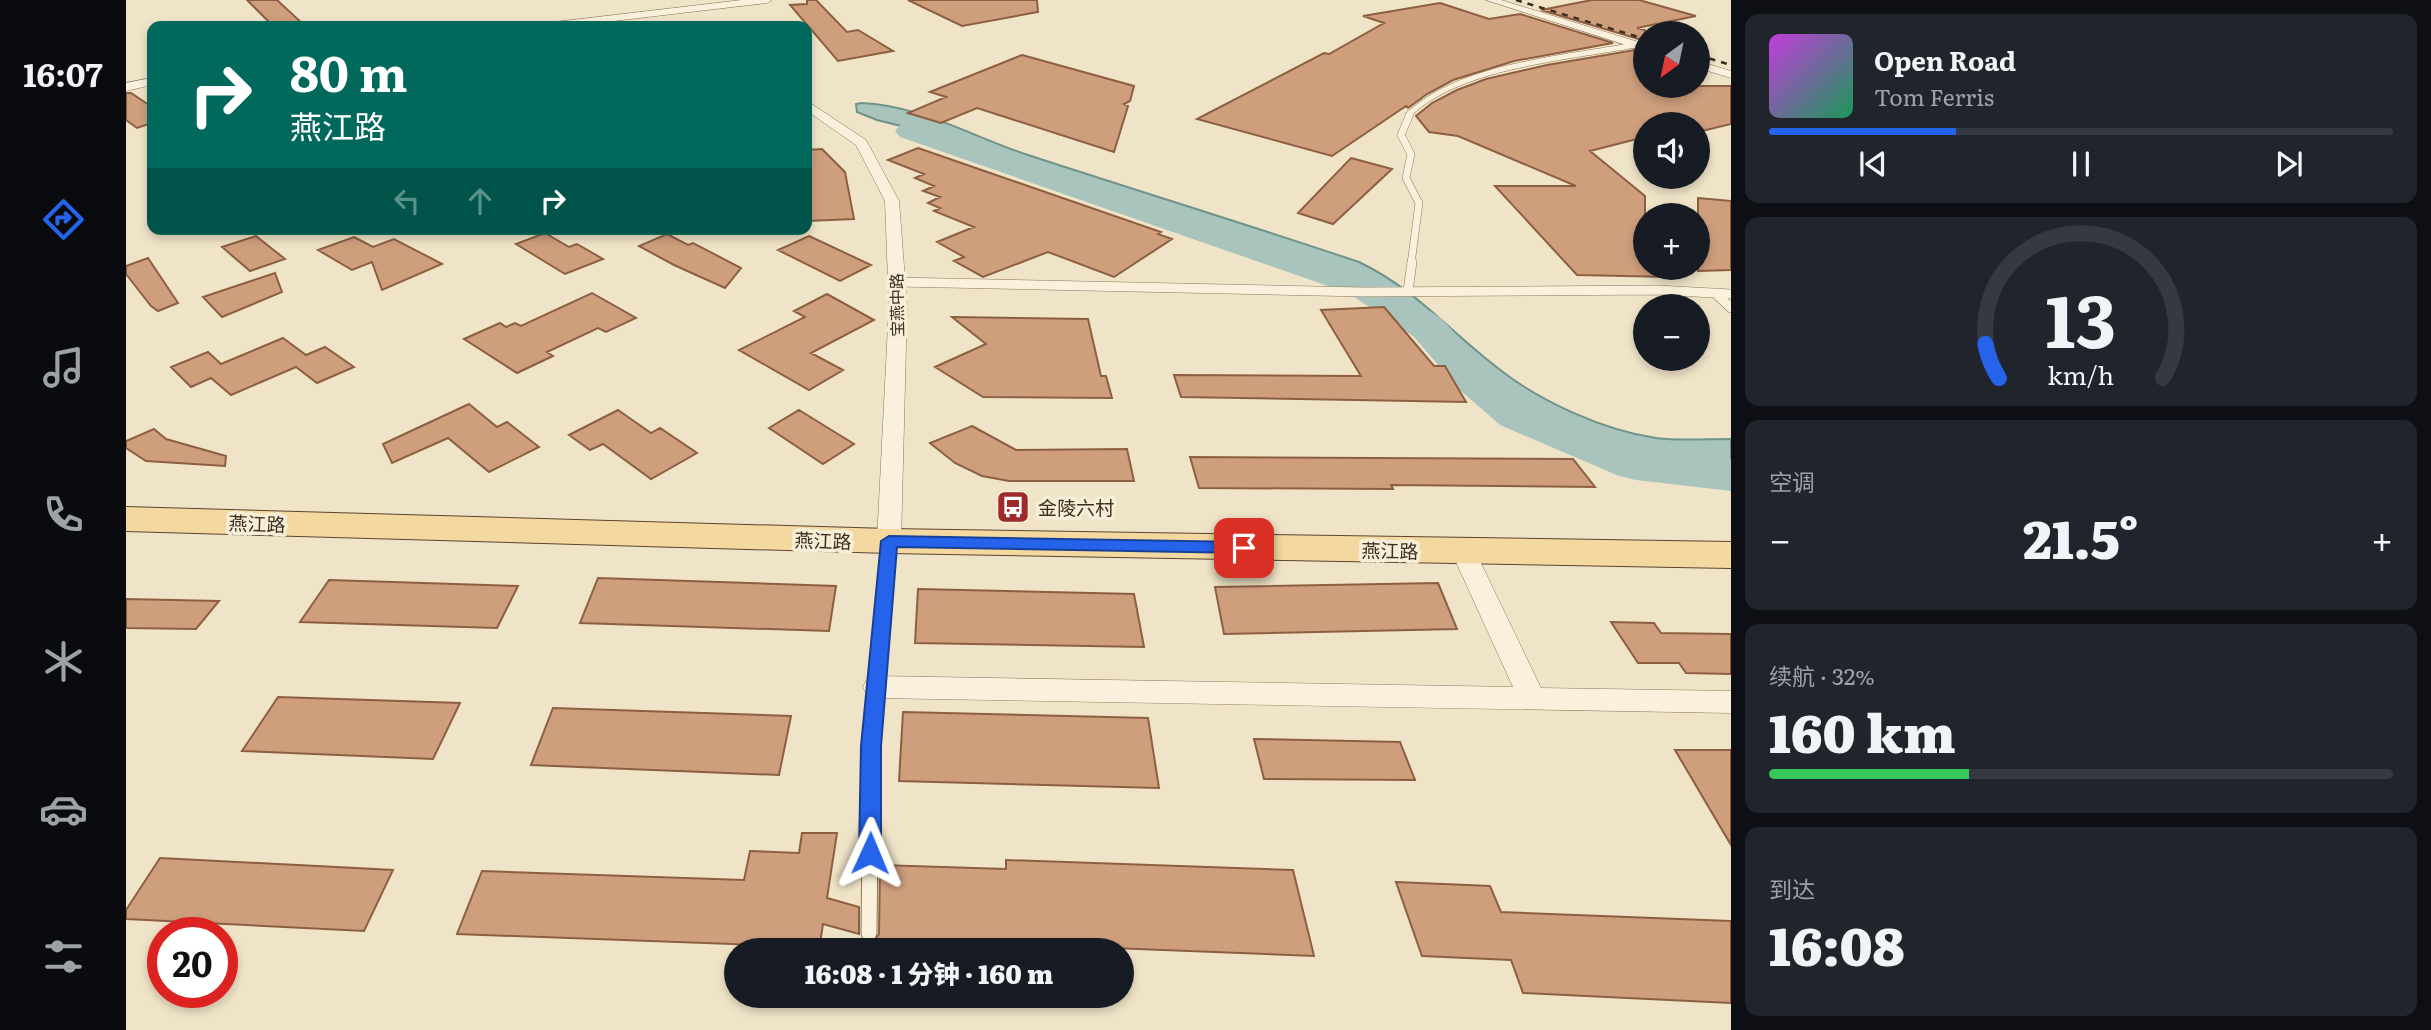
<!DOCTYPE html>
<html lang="zh">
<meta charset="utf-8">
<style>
:root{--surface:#171b24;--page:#20242c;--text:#f1f3f6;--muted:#9ea1a6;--line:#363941;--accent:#2563eb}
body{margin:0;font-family:Literata,"Noto Sans SC",serif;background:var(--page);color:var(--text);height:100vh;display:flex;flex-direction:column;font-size:26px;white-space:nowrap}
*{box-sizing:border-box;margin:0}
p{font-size:23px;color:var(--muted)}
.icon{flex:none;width:38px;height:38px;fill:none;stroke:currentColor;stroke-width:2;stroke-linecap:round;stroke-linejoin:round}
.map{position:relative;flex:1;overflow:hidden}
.drawer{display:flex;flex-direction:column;gap:14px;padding:14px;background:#0d0f14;width:700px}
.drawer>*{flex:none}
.guide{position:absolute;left:21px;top:21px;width:665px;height:214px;border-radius:14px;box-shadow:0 4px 10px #0003;background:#00695c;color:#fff;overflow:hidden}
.needle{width:46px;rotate:213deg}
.fabs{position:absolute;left:1507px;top:21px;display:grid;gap:14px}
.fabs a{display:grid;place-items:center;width:77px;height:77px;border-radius:50%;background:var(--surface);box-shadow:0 4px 10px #0003;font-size:35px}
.speed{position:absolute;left:21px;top:917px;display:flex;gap:14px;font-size:35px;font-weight:700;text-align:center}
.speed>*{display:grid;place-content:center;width:91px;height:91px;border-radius:50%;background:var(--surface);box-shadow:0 4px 10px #0003;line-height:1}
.speed .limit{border:10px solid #d22;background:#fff;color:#111}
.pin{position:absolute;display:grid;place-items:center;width:60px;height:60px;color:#fff;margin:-30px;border-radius:14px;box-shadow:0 4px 10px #0006}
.me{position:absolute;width:77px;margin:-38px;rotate:1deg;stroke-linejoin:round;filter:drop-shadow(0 0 5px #0008)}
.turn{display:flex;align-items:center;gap:24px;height:147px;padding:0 28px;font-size:32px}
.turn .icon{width:91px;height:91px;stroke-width:2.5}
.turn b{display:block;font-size:49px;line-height:60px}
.lanes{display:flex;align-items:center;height:66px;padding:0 28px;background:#0003;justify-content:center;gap:35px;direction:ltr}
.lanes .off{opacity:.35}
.big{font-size:52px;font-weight:800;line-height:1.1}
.drawer .card{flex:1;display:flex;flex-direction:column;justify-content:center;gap:10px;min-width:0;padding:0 24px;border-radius:14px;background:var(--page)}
.drawer .dial{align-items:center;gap:0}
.dial svg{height:182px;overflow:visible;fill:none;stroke:var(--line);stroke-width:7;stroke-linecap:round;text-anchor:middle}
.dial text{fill:var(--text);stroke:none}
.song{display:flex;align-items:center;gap:21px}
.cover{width:84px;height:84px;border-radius:10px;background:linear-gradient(135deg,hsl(290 70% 55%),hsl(150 70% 35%))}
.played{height:7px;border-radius:4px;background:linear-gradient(90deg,var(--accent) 30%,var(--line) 30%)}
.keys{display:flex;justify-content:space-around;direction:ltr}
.heat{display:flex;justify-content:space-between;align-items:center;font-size:38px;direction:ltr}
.charge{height:10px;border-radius:5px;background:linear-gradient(90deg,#34c759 32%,var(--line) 0)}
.trip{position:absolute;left:598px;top:938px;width:410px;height:70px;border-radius:35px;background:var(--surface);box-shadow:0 4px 10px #0003;font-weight:800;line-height:70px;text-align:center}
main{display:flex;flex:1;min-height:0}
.tabs{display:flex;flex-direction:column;width:126px;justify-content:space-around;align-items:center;background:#090b0e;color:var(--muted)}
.tabs .icon{width:49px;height:49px}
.tabs .current{color:var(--accent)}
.tabs b{font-size:32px;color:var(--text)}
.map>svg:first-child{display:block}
</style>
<main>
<nav class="tabs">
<b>16:07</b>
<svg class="icon current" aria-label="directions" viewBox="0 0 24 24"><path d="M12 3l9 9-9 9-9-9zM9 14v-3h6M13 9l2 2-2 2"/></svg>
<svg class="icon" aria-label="music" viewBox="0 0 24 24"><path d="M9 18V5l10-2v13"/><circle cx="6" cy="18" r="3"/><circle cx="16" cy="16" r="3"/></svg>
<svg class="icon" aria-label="phone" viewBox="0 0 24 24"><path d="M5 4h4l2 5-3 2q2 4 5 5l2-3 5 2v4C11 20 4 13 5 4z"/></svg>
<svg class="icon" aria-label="climate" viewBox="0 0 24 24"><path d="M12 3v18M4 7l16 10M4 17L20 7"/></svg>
<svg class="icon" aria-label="car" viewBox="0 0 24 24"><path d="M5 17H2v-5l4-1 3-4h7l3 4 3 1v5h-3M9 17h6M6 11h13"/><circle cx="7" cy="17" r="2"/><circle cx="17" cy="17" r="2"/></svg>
<svg class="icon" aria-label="filters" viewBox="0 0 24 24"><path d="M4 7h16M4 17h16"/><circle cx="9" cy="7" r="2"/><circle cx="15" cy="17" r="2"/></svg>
</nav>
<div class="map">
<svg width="1605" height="1030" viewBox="0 0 1605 1030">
<rect width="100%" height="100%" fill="#f0e4c8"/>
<path fill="#a9c4bc" stroke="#6f938a" stroke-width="2" d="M735 103C794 105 847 137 902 155 1012 191 1123 225 1233 262 1291 290 1323 331 1373 369 1415 402 1477 430 1530 438 1554 441 1580 439 1605 439V462C1574 460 1541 460 1510 453 1438 439 1373 396 1317 349 1286 323 1262 290 1224 273 1170 248 1109 237 1053 219 962 190 873 157 783 128L751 120 731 112 730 104Z"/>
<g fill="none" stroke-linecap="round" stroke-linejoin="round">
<path fill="#a9c4bc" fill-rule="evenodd" d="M784 122 1248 277 1315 318 1364 372 1406 405 1518 451 1605 459V491L1510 480 1493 476 1374 425 1334 390 1287 336 1222 293 774 137 769 131 774 125Z"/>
</g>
<path fill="#cf9f7d" stroke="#8d5f41" stroke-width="2" d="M121 0H151L179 26H147Z
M681 0H690L721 32 732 30 767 51 712 61 664 5 681 4Z
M782 0H911L912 12 836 26Z
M1466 0H1513L1570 16 1511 28 1519 30V41L1415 10Z
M1314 3 1363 19 1394 14 1487 43 1388 61 1327 80 1301 94 1282 108 1280 106 1206 156 1071 119 1198 53 1203 54 1258 23 1237 16Z
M1509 50 1519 55V86H1605V124L1572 132V124H1519V137L1464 151 1519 196V268H1560L1566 271H1535L1542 277 1451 275 1369 186H1450L1332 136 1303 132 1290 116 1306 103 1331 90 1360 79 1421 65Z
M896 55 1008 86 1004 101 998 104 1002 106 988 152 851 108 815 123 782 113 820 97 804 92Z
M0 93H5L26 107V123L11 128 0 120Z
M792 148 1035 232 1032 234 1046 239 988 277 922 252 857 277 828 261 838 257 811 242 848 227 808 211 814 208 802 203 814 197 797 191 808 186 789 178 798 174 762 160Z
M696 149 719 172 728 219 681 221V150Z
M1225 158 1266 169 1207 224 1172 213Z
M1572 198 1605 201V270L1572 271Z
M419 233 443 247 451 244 477 259 439 274 390 244Z
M541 234 562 245 567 243 615 268 599 288 548 265 513 246Z
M130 236 159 259 124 271 96 247Z
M683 236 745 265 714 281 652 250Z
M228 237 247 247 268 239 316 264 256 290 246 262 226 270 192 250Z
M22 258 52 303 32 311 25 306 0 274V266Z
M149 273 156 292 96 317 77 297Z
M466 293 510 318 480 332 472 328 421 352 427 356 391 373 338 339 374 323 380 327 389 323 395 326Z
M701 294 748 320 685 353 717 370 683 390 613 350 679 317 668 311Z
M1258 307 1308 366H1319L1340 402 1055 397 1048 375 1235 376 1195 310Z
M826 317 962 319 975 376H980L986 398 857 397 809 367 860 344Z
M157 338 180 355 199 347 228 367 191 383 170 367 105 395 85 378 65 387 45 367 82 352 95 364Z
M343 404 371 427 381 422 413 447 363 472 322 438 266 463 257 444Z
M492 410 525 433 534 428 571 453 525 479 477 444 464 450 443 435Z
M673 410 728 444 697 464 643 428Z
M846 426 890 450 1001 449 1008 481H883L856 476 829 463 804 443Z
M28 429 40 439 100 456 99 466 20 461 0 448V441Z
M1064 457 1447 459 1469 487 1265 485 1267 489 1073 488Z
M472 578 710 586 703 631 454 623Z
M203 580 392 586 371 628 174 622Z
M1312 583 1331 629 1098 634 1089 587Z
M792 589 1008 594 1018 647 789 643Z
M0 599 93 601 70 629 0 628Z
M1485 622 1528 623 1535 633 1605 634V674L1560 673 1553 663H1512Z
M152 697 334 703 307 759 116 751Z
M427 708 665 716 653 775 405 765Z
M777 712 1022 718 1033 788 773 781Z
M1128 739 1274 742 1289 780 1138 779Z
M1549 750H1605V845Z
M676 833H711L701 898 733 907V934L697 924 693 950H656V947L606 944 331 934 356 871 618 880 624 851 673 853Z
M34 858 267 870 238 931 0 919V910Z
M880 860 1167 870 1188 956 881 944 882 950H741L742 943 748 941 753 934 754 865 880 869Z
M1270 882 1364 886 1375 912 1605 921V1003L1397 993 1385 960 1296 956Z"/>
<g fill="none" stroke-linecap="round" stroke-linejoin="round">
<defs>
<path id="lane-far4" d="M1282 115C1333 65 1440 58 1509 45"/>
<path id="lane-far3" d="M1284 114 1275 135 1285 154 1280 178 1293 203 1285 264"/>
<path id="lane-far2" d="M771 282 1237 292 1532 290 1605 294
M1282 291 1286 262
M1589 293 1605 308"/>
<path id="lane-far1" d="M748 706 763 541"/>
<path id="lane" d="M743 933 745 746 749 705"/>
<path id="street" d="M616 0H646L641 3 445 26H416L421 23Z
M1360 0H1375L1519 44V51Z
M1572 61 1605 71V78L1572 68Z
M26 78V85L0 91V83Z
M681 101 740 140 773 201 781 306 775 541 771 547 763 549 755 547 751 541 763 306 759 201 730 145 681 111Z
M1337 543 1345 545 1349 551 1415 688 1605 691V713L751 698 741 695 737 687 741 679 751 676 1387 687 1325 551 1329 545Z"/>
<path id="primary" d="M0 507 763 529 1605 542V568L763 553 0 531Z"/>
</defs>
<use href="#lane-far4" stroke="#8d765c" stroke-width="6"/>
<use href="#lane-far3" stroke="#8d765c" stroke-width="8"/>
<use href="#lane-far2" stroke="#8d765c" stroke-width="10"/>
<use href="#lane-far1" stroke="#8d765c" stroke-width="13"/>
<use href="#lane" stroke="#8d765c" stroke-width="17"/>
<use href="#street" stroke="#8d765c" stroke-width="1"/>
<use href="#primary" stroke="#5b4430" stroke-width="2"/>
<use href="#lane-far4" stroke="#faf1dc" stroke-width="5"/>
<use href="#lane-far3" stroke="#faf1dc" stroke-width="7"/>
<use href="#lane-far2" stroke="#faf1dc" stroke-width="9"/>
<use href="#lane-far1" stroke="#faf1dc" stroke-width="11"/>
<use href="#lane" stroke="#faf1dc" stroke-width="15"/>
<use href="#street" fill="#faf1dc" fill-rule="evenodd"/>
<use href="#primary" fill="#f3d9a0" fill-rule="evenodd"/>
<path stroke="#3d2e20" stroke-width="2.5" stroke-dasharray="6 6" stroke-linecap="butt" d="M1390 0 1519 39
M1572 55 1605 65"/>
</g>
<path fill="#2563eb" stroke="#184099" stroke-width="2" d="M763 536 1118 542 1127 548 1118 553 771 547 755 746V853L752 860 744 863 736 860 733 853 735 746 755 541Z"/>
<defs>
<symbol id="bus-square" viewBox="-11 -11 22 22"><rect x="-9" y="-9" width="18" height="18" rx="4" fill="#9e2a2b" stroke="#f7eed8"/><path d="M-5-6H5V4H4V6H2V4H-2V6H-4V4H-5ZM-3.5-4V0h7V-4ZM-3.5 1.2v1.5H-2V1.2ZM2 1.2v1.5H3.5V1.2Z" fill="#fff"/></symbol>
</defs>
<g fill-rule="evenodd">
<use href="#bus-square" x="868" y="488" width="38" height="38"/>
</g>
<g text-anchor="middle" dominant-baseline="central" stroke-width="7" stroke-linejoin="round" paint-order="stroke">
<g font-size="16" fill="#3d2e20" stroke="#f7eed8">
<text transform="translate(770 305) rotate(-91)">宝燕中路</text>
</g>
<g font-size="19" fill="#3d2e20" stroke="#f7eed8" text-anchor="start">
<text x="912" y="507">金陵六村</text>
</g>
<g font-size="19" fill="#3d2e20" stroke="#f7eed8">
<text transform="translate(131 523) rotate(2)">燕江路</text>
<text transform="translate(697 540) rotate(2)">燕江路</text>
<text transform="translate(1264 550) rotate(1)">燕江路</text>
</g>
</g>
</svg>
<div class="fabs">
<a><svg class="needle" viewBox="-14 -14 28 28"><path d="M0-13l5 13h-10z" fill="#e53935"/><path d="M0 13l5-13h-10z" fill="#9ea1a6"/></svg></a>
<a><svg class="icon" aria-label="sound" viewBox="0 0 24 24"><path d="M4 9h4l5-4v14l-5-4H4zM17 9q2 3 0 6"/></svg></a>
<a>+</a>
<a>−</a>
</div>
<div class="speed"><div class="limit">20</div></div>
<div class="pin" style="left:1118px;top:548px;background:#d93025"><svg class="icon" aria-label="arrive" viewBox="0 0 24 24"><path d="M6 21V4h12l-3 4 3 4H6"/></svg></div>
<svg class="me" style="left:744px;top:853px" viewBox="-20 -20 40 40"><path d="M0-17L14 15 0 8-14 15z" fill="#2563eb" stroke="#fff" stroke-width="4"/></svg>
<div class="trip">16:08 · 1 分钟 · 160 m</div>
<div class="guide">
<div class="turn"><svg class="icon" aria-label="right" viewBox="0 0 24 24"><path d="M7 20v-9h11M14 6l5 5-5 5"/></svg><div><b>80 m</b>燕江路</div></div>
<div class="lanes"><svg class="icon off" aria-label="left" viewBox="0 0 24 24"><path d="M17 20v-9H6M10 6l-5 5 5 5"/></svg><svg class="icon off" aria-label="ahead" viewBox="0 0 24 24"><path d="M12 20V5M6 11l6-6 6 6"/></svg><svg class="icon" aria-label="right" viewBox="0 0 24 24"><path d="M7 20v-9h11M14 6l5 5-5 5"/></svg></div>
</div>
</div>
<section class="drawer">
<div class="card">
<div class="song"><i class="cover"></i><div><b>Open Road</b><p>Tom Ferris</p></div></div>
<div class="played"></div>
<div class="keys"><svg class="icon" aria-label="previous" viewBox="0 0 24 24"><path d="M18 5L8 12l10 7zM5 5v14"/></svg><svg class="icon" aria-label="pause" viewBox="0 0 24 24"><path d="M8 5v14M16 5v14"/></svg><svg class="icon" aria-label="next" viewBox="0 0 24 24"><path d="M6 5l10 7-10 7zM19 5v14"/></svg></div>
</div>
<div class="card dial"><svg viewBox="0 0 100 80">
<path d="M14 69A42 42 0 1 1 86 69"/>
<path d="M14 69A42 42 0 0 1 8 54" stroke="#2563eb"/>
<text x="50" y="56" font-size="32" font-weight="700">13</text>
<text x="50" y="72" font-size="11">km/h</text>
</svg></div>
<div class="card"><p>空调</p>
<div class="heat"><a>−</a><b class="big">21.5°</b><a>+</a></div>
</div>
<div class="card"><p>续航 · 32%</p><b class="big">160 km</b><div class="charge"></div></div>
<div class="card"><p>到达</p><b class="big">16:08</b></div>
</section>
</main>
